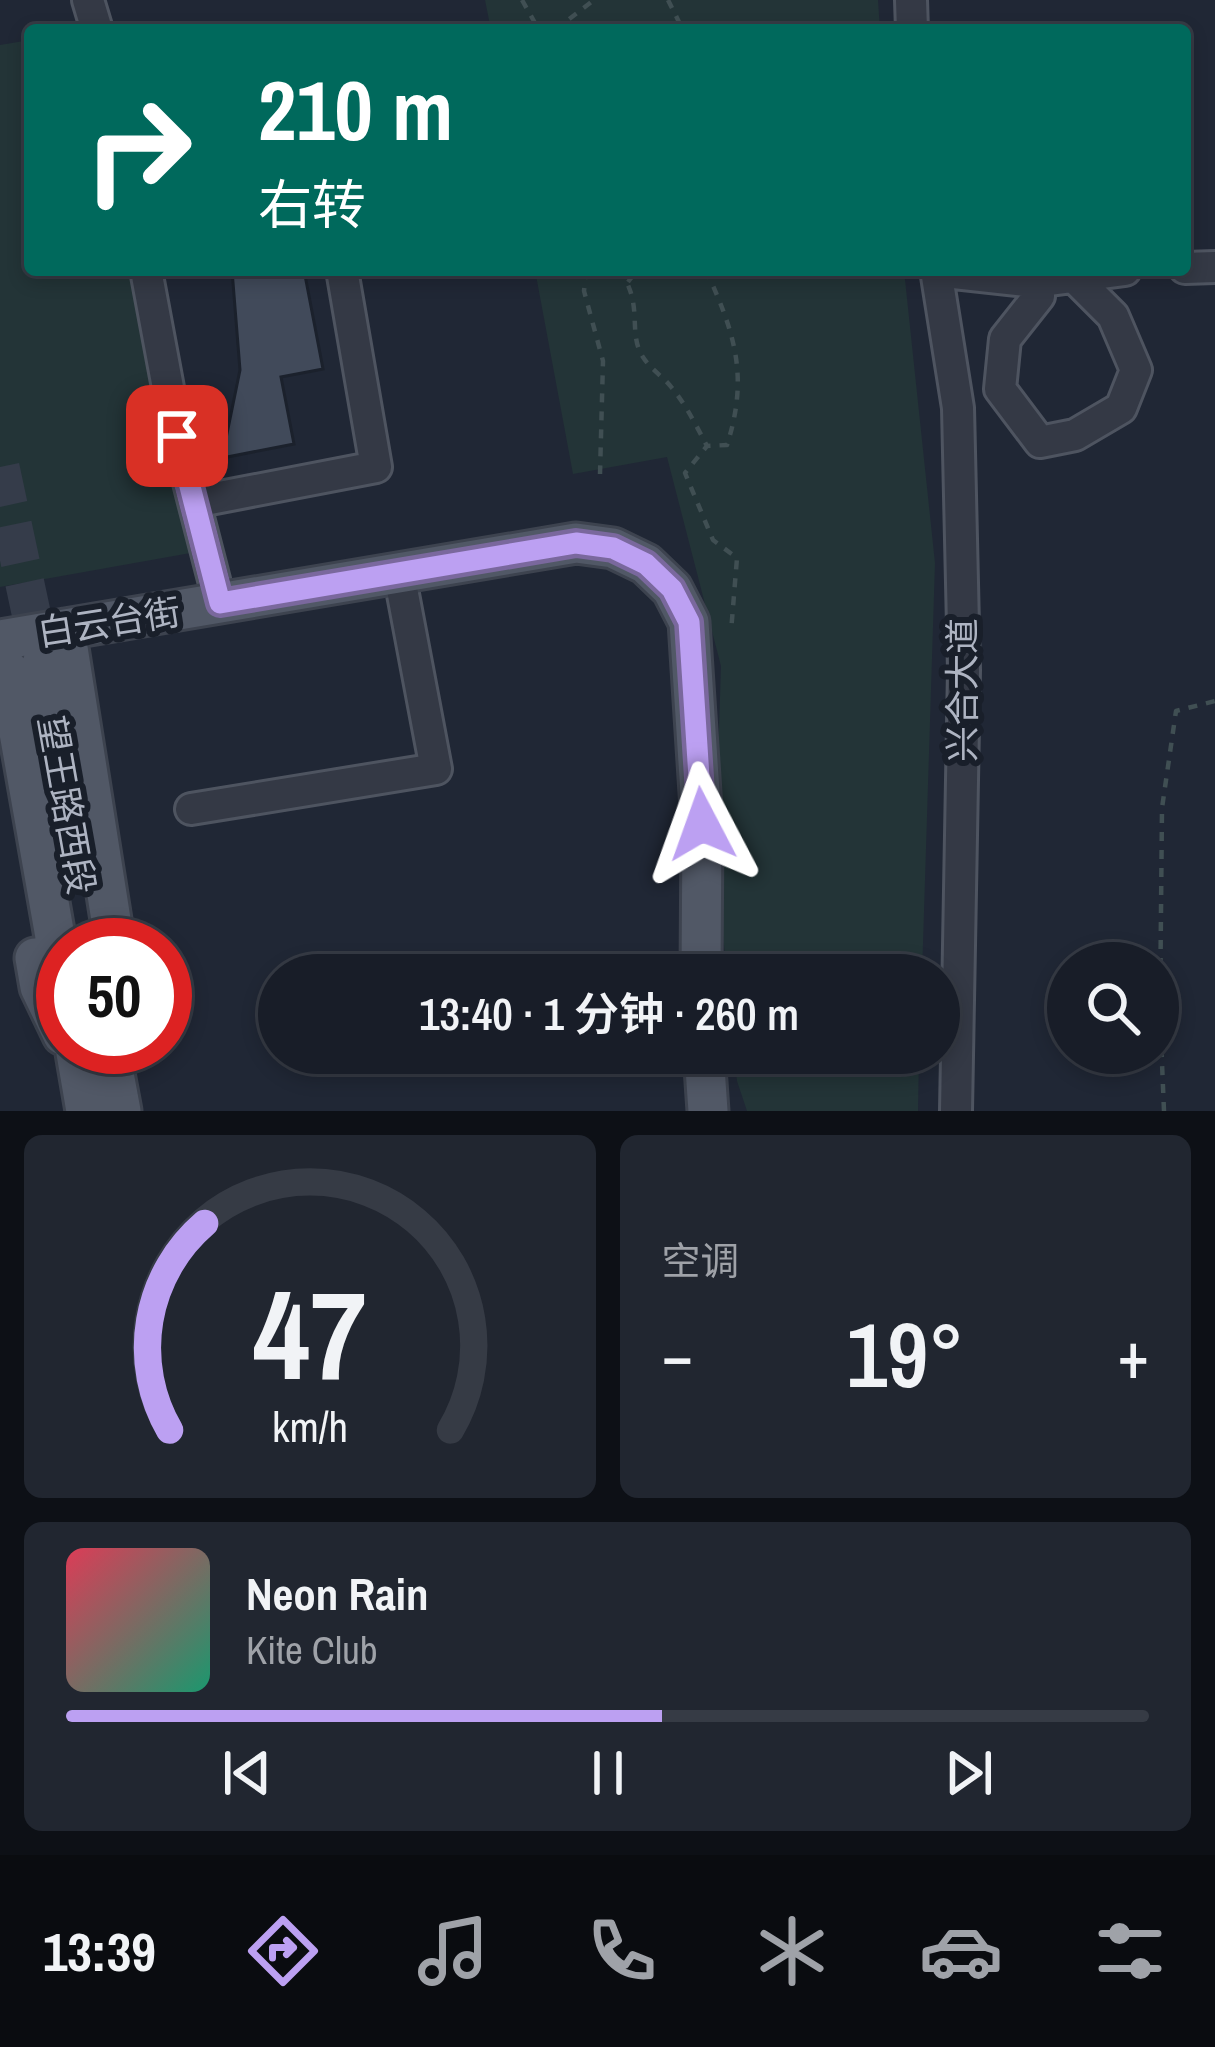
<!DOCTYPE html>
<html lang="zh">
<meta charset="utf-8">
<style>
:root{--surface:#181d28;--page:#212630;--text:#f1f3f6;--muted:#9fa2a8;--line:#363b45;--accent:#bca0f2}
body{margin:0;font-family:"Archivo Narrow","Noto Sans SC",sans-serif;background:var(--page);color:var(--text);height:100vh;display:flex;flex-direction:column;font-size:45px;white-space:nowrap}
*{box-sizing:border-box;margin:0}
p{font-size:39px;color:var(--muted)}
.icon{flex:none;width:66px;height:66px;fill:none;stroke:currentColor;stroke-width:2;stroke-linecap:round;stroke-linejoin:round}
.map{position:relative;height:1111px;overflow:hidden}
.drawer{display:flex;flex-direction:column;gap:24px;padding:24px;background:#0d1016;flex:1}
.drawer>*{flex:none}
.hud{position:absolute;left:24px;top:24px;width:1167px;height:252px;border-radius:12px;box-shadow:0 6px 18px #0003,0 0 0 3px var(--line);background:#00695c;color:#fff;overflow:hidden}
.buttons{position:absolute;left:1047px;top:942px;display:grid;gap:24px}
.buttons a{display:grid;place-items:center;width:132px;height:132px;border-radius:50%;background:var(--surface);box-shadow:0 6px 18px #0003,0 0 0 3px var(--line);font-size:60px}
.speed{position:absolute;left:36px;top:918px;display:flex;gap:24px;font-size:60px;font-weight:700;text-align:center}
.speed>*{display:grid;place-content:center;width:156px;height:156px;border-radius:50%;background:var(--surface);box-shadow:0 6px 18px #0003,0 0 0 3px var(--line);line-height:1}
.speed .limit{border:18px solid #d22;background:#fff;color:#111}
.pin{position:absolute;display:grid;place-items:center;width:102px;height:102px;color:#fff;margin:-51px;border-radius:24px;box-shadow:0 6px 18px #0006}
.me{position:absolute;width:132px;margin:-66px;rotate:356deg;stroke-linejoin:round;filter:drop-shadow(0 0 9px #0008)}
.turn{display:flex;align-items:center;gap:42px;height:252px;padding:0 36px;font-size:54px}
.turn .icon{width:156px;height:156px;stroke-width:2.5}
.turn b{display:block;font-size:84px;line-height:102px}
.big{font-size:90px;font-weight:600;line-height:1.1}
.drawer .tile{flex:1;display:flex;flex-direction:column;justify-content:center;gap:18px;min-width:0;padding:0 42px;border-radius:18px;background:var(--page)}
.drawer .dial{align-items:center;gap:0}
.dial svg{height:312px;overflow:visible;fill:none;stroke:var(--line);stroke-width:7;stroke-linecap:round;text-anchor:middle}
.dial text{fill:var(--text);stroke:none}
.song{display:flex;align-items:center;gap:36px}
.cover{width:144px;height:144px;border-radius:18px;background:linear-gradient(135deg,hsl(350 70% 55%),hsl(160 70% 35%))}
.played{height:12px;border-radius:6px;background:linear-gradient(90deg,var(--accent) 55%,var(--line) 55%)}
.keys{display:flex;justify-content:space-around;direction:ltr}
.heat{display:flex;justify-content:space-between;align-items:center;font-size:66px;direction:ltr}
.drawer .tiles{flex:1;display:grid;gap:24px;grid-template-columns:1fr 1fr}
.tile:last-child{grid-column:span 2}
.trip{position:absolute;left:258px;top:954px;width:702px;height:120px;border-radius:60px;background:var(--surface);box-shadow:0 6px 18px #0003,0 0 0 3px var(--line);font-weight:600;line-height:120px;text-align:center}
.menu{display:flex;height:192px;justify-content:space-around;align-items:center;background:#0a0c10;color:var(--muted)}
.menu .icon{width:84px;height:84px}
.menu .on{color:var(--accent)}
.menu b{font-size:54px;color:var(--text)}
.map>svg:first-child{display:block}
</style>
<div class="map">
<svg width="1215" height="1111" viewBox="0 0 1215 1111">
<rect width="100%" height="100%" fill="#202735"/>
<path fill="#233437" d="M485 0H878L880 30H491Z
M30 40V270H161L213 549 0 587V45Z
M535 270H904L935 563 922 975H727L715 857 721 666 667 457 573 474Z
M734 1053H919L918 1111H747L737 1081Z"/>
<path fill="#414a5a" stroke="#1b212c" stroke-width="3" d="M232 270H304L323 369 281 377 294 444 222 458 240 370Z"/>
<g fill="none" stroke-linecap="round" stroke-linejoin="round">
<path stroke="#353c4a" stroke-width="39" stroke-dasharray="39 20" stroke-linecap="butt" d="M0 467 42 664"/>
<defs>
<path id="minor" d="M88 0 97 30
M911 0 912 30
M1185 268 1215 267
M146 270 177 436 220 603
M936 270 958 408 964 670 956 1111
M936 271 1035 282 1125 270
M1035 282 1039 296 1005 339 1000 389 1040 442 1075 435 1121 408 1136 370 1113 316 1074 277
M194 502 376 467 342 270
M191 809 436 769 399 573"/>
<path id="major" d="M65 629 115 945
M0 640 576 543 613 548 646 564 672 589 689 622 702 824 701 975
M42 664 53 727
M8 670 63 982
M35 958 40 987 63 1035
M75 1047 86 1111
M109 1047 121 1111
M704 1053 708 1111"/>
</defs>
<use href="#minor" stroke="#4e5460" stroke-width="36"/>
<use href="#major" stroke="#3d434f" stroke-width="45"/>
<path stroke="#404f53" stroke-width="4.5" stroke-dasharray="9 9" stroke-linecap="butt" d="M522 0 539 30
M668 0 683 30
M555 30 594 0
M586 270 584 291 603 361 600 474
M619 270C643 302 629 327 640 352 648 368 662 375 672 388 686 405 697 427 707 446L685 473 713 540 737 558 731 632
M706 270C735 334 749 376 727 445L707 446
M628 282 637 270
M1164 1111 1160 1015 1162 808 1176 711 1215 701"/>
<use href="#minor" stroke="#343945" stroke-width="30"/>
<use href="#major" stroke="#515866" stroke-width="39"/>
</g>
<g fill="none" stroke-linecap="round" stroke-linejoin="round">
<defs>
<path id="route" d="M177 436 220 603 576 543 613 548 646 564 672 589 689 622 702 824"/>
</defs>
<use href="#route" stroke="#7a689d" stroke-width="30"/>
<use href="#route" stroke="#bca0f2" stroke-width="21"/>
</g>
<g text-anchor="middle" dominant-baseline="central" stroke-width="12" stroke-linejoin="round" paint-order="stroke">
<g font-size="36" fill="#aeb4c2" stroke="#191f2a">
<text transform="translate(109 622) rotate(-9)">白云台街</text>
<text transform="translate(962 690) rotate(-90)">兴合大道</text>
<text transform="translate(67 805) rotate(80)">望王路西段</text>
</g>
</g>
</svg>
<div class="buttons">
<a><svg class="icon" aria-label="search" viewBox="0 0 24 24"><circle cx="10" cy="10" r="6"/><path d="M15 15l6 6"/></svg></a>
</div>
<div class="speed"><div class="limit">50</div></div>
<div class="pin" style="left:177px;top:436px;background:#d93025"><svg class="icon" aria-label="arrive" viewBox="0 0 24 24"><path d="M6 21V4h12l-3 4 3 4H6"/></svg></div>
<svg class="me" style="left:702px;top:824px" viewBox="-20 -20 40 40"><path d="M0-17L14 15 0 8-14 15z" fill="#bca0f2" stroke="#fff" stroke-width="4"/></svg>
<div class="trip">13:40 · 1 分钟 · 260 m</div>
<div class="hud">
<div class="turn"><svg class="icon" aria-label="right" viewBox="0 0 24 24"><path d="M7 20v-9h11M14 6l5 5-5 5"/></svg><div><b>210 m</b>右转</div></div>
</div>
</div>
<section class="drawer">
<div class="tiles">
<div class="tile dial"><svg viewBox="0 0 100 80">
<path d="M14 69A42 42 0 1 1 86 69"/>
<path d="M14 69A42 42 0 0 1 23 16" stroke="#bca0f2"/>
<text x="50" y="56" font-size="32" font-weight="700">47</text>
<text x="50" y="72" font-size="11">km/h</text>
</svg></div>
<div class="tile"><p>空调</p>
<div class="heat"><a>−</a><b class="big">19°</b><a>+</a></div>
</div>
<div class="tile">
<div class="song"><i class="cover"></i><div><b>Neon Rain</b><p>Kite Club</p></div></div>
<div class="played"></div>
<div class="keys"><svg class="icon" aria-label="previous" viewBox="0 0 24 24"><path d="M18 5L8 12l10 7zM5 5v14"/></svg><svg class="icon" aria-label="pause" viewBox="0 0 24 24"><path d="M8 5v14M16 5v14"/></svg><svg class="icon" aria-label="next" viewBox="0 0 24 24"><path d="M6 5l10 7-10 7zM19 5v14"/></svg></div>
</div>
</div>
</section>
<nav class="menu">
<b>13:39</b>
<svg class="icon on" aria-label="directions" viewBox="0 0 24 24"><path d="M12 3l9 9-9 9-9-9zM9 14v-3h6M13 9l2 2-2 2"/></svg>
<svg class="icon" aria-label="music" viewBox="0 0 24 24"><path d="M9 18V5l10-2v13"/><circle cx="6" cy="18" r="3"/><circle cx="16" cy="16" r="3"/></svg>
<svg class="icon" aria-label="phone" viewBox="0 0 24 24"><path d="M5 4h4l2 5-3 2q2 4 5 5l2-3 5 2v4C11 20 4 13 5 4z"/></svg>
<svg class="icon" aria-label="climate" viewBox="0 0 24 24"><path d="M12 3v18M4 7l16 10M4 17L20 7"/></svg>
<svg class="icon" aria-label="car" viewBox="0 0 24 24"><path d="M5 17H2v-5l4-1 3-4h7l3 4 3 1v5h-3M9 17h6M6 11h13"/><circle cx="7" cy="17" r="2"/><circle cx="17" cy="17" r="2"/></svg>
<svg class="icon" aria-label="filters" viewBox="0 0 24 24"><path d="M4 7h16M4 17h16"/><circle cx="9" cy="7" r="2"/><circle cx="15" cy="17" r="2"/></svg>
</nav>
